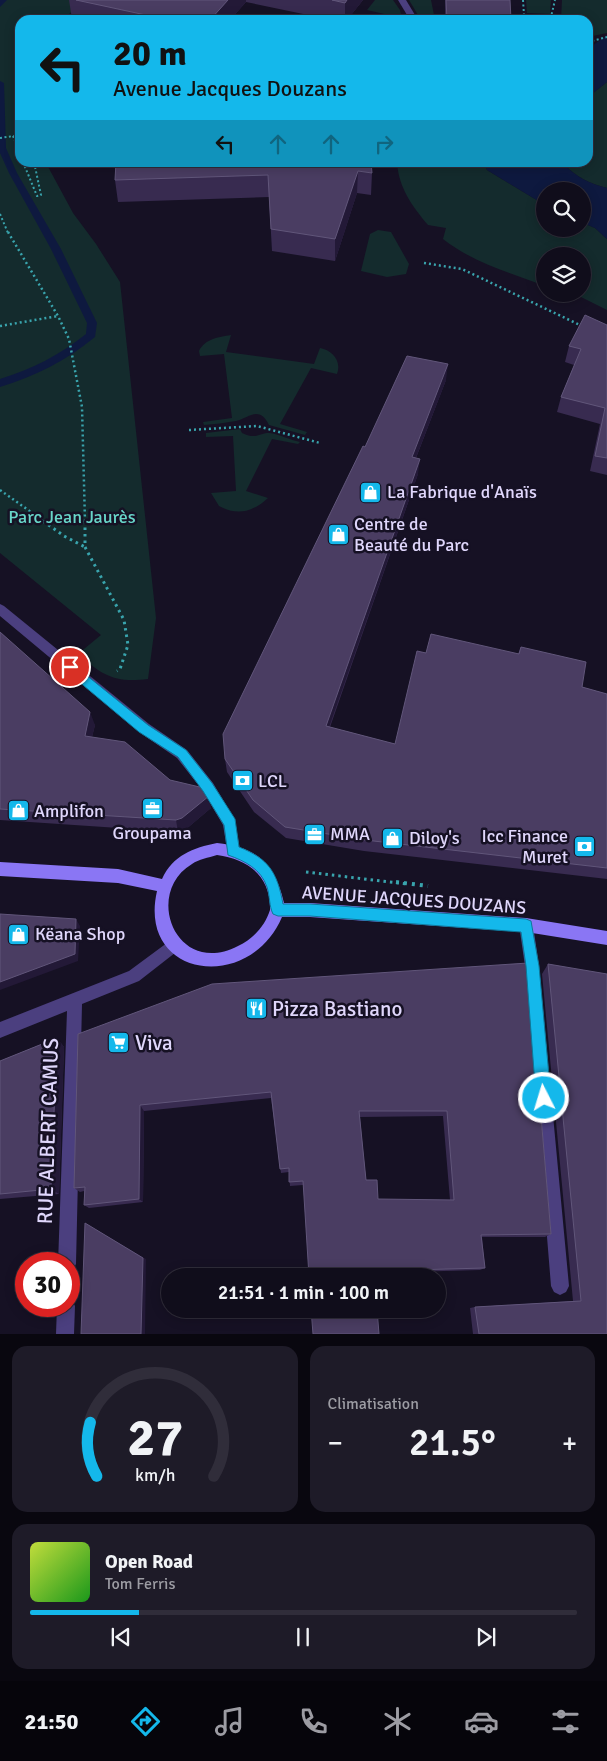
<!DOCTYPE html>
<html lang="fr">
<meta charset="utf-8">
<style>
:root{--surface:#100d1b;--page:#1e1b28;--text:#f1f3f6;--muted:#9c9ca3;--line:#302d3a;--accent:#14b8eb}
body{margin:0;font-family:Signika,sans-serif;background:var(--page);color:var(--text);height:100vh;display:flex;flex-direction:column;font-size:19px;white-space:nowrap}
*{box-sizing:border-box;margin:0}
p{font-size:16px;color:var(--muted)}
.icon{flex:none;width:28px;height:28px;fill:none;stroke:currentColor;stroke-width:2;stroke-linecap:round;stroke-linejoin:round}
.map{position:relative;height:1334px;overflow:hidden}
.drawer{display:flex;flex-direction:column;gap:12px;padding:12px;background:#09070f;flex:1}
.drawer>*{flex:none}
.hud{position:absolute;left:15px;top:15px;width:578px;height:152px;border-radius:15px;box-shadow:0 2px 12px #0003,0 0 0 1px var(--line);background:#14b8eb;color:#111;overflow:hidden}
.buttons{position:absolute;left:536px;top:182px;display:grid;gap:10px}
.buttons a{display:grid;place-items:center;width:55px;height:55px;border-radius:50%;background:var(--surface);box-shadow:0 2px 12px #0003,0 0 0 1px var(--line);font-size:25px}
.speed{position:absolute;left:15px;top:1252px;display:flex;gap:10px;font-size:25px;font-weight:700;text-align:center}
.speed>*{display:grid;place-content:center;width:65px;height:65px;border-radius:50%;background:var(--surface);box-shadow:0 2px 12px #0003,0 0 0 1px var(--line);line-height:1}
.speed .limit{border:8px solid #d22;background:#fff;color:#111}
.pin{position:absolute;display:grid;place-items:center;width:42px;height:42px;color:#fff;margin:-21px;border:2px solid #fff;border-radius:50%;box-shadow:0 1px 5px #0007}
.me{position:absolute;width:55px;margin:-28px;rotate:355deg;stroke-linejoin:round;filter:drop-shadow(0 0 4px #0008)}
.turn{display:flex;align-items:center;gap:18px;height:105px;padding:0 15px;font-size:22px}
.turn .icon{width:65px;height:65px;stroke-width:2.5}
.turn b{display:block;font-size:35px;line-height:42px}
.lanes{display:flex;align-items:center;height:48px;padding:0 15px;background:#0003;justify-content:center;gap:25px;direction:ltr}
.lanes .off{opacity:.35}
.big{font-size:38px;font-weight:600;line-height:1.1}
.drawer .tile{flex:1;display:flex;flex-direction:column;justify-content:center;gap:8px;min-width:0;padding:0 18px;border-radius:15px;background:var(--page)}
.drawer .dial{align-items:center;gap:0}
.dial svg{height:130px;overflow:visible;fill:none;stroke:var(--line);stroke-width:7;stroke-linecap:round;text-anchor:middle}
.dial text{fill:var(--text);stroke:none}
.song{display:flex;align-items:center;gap:15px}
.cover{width:60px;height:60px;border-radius:8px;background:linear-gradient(135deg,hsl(70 70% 55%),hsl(120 70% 35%))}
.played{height:5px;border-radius:2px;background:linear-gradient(90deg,var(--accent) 20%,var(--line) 20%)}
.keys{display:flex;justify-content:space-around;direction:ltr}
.heat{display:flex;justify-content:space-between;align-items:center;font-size:28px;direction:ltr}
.drawer .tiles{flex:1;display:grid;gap:12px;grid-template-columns:1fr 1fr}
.tile:last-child{grid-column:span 2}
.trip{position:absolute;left:161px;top:1268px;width:285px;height:50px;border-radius:25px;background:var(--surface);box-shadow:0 2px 12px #0003,0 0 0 1px var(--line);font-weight:600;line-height:50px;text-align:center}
.tab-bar{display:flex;height:80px;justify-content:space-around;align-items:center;background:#06050b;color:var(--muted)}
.tab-bar .icon{width:35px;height:35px}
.tab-bar .current{color:var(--accent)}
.tab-bar b{font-size:22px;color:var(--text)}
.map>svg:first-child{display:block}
</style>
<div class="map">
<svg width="607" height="1334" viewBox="0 0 607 1334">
<rect width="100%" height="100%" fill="#161124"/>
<path fill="#142b2d" d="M0 0H87L69 14 75 16 73 19 79 20H20V162L46 163 73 213 96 244 120 282 156 618 148 679C115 683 103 676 78 654L101 635 0 553Z
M375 0H393L400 10 401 15 393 16 367 10Z
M409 0H431L435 20H421Z
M526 0H551L550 14 527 13Z
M562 0H607V33L588 37V20H561Z
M607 82V188C590 184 574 176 563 163L588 162V97Z
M397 163H484L487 170 545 205V229H582L583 223 595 228 607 239V310L575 294H582V256H545V286C510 273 472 262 443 239L446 228 428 225C412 206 399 188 397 163Z
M378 230 391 232 409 264 406 274 387 277 361 271 370 234Z
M231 335 226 352 314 364 320 348C332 350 342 361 337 374L311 368 280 424 307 432 305 435 269 425C259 405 249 418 236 421 225 423 214 424 204 425L203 422 232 418 224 354 200 356 199 351C205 339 218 337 231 335Z
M240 429 242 433C257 440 258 433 269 433 279 434 290 440 300 442L298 444 272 439 246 491 268 498C253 512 237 516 219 506L211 493 236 491 233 436 206 437V433Z"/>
<path fill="#0e193f" d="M607 35V82L588 97V49Z
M484 163H563C574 176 590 184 607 188V239L595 228 583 223 582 191H545V205L487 170Z"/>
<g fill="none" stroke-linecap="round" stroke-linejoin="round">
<path fill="#0e193f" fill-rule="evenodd" d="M0 0H7L0 7Z
M0 81 4 83 6 148 17 173 61 249 97 323 95 337C66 361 35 376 0 387V379C32 369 60 355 86 334L87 323 51 249 9 173 0 153Z"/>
<path stroke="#39a4ad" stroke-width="2" stroke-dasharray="2 2.5" stroke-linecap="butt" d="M523 0 524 15 551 17 555 0
M588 42 607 37
M13 136 20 154
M0 138 20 135
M23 162 37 196 41 195 34 162
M0 214 8 233"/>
<path stroke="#39a4ad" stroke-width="2.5" stroke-dasharray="2 3" stroke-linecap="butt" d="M8 232 58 316 69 339 82 407 85 522
M424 263 462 269 582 326
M0 326 58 316
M189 430 257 426 320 443
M0 490 45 522"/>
<path stroke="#39a4ad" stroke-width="3" stroke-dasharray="2.5 4" stroke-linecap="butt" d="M43 521 64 536 85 547
M85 521V547L124 620 128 645 120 669 117 671
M306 872 407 884"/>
<path stroke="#39a4ad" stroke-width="4" stroke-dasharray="3 5" stroke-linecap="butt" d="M396 882 428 886"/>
<path fill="#4b3f7f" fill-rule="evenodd" d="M398 0H406L418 20H410Z"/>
<path fill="#4b3f7f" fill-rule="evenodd" d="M0 604 4 606 149 724 187 750 213 783 235 820 240 850 238 855 233 857 228 855 223 825 203 791 177 758 139 732 0 616Z
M526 918 531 920 533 925 539 966 569 1286 566 1292 560 1295 554 1292 551 1286 525 966 519 925 521 920Z
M175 937 180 939 182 944 180 949 139 981 82 1004 76 1264 73 1270 69 1272V1264H58L67 1011 0 1038V1022L129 971Z
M69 1298 72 1300 75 1306 74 1334H56L57 1306H69Z"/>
<path fill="#8a76f4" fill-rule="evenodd" d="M217 843C257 847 275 864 284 903H310L526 918 607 931V945L526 932 310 917H282C249 994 137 978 157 891L118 883 0 876V862L118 869 162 879C173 855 193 848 217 843ZM217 855C248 859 271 876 270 910 265 926 253 939 238 946 176 978 143 893 192 864 199 859 208 858 217 855Z"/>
</g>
<path fill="#382b50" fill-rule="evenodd" d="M69 0H363L347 20H332L246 2 230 20H79L72 19Z
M445 0H510L511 20H445Z
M371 162 372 173 371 195 357 193 335 261 272 251 269 197 118 202 115 180Z
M607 325V475L590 471 600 424 557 412 561 397 574 365 565 362 569 346Z
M446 380 416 458 418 474 330 727 395 744 426 653 518 654 521 647 582 687 607 694V879L364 851 286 838 254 812 227 772 225 759 365 447Z
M0 632 95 725 92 737 170 780 211 808 185 830 178 832 0 820Z
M528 963 551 1234 545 1237H482L485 1268 480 1270 374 1273 303 1185 290 1186 289 1172 281 1173 271 1098 144 1111 143 1202 89 1208 84 1205V1191L80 1192 74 1188 78 1034ZM443 1116 450 1200 378 1199 366 1180 360 1117Z
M548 964 607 1334H473L470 1308 475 1307 573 1301 542 974Z
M57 1038 64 1047 59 1194 0 1199V1061Z"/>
<path fill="#231937" d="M228 0H246V2L230 20H210Z
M347 0H363L347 20H345V3Z
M358 171 357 193 335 261V239Z
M448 364 446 380 410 473 412 457Z
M420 459 418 474 325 739 326 726Z
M90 712 95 725 89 749 85 736Z
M209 796 211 808 185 830 178 832 176 820Z
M76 919 80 926 78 961 0 990V982Z
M57 1038 64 1047 59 1194 51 1189Z
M140 1105 144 1111 143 1202 139 1199Z
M85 1223 146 1259 145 1334H141Z"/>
<path fill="#4a3d62" stroke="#61567a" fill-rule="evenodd" d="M76 0H228L210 20H169Z
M332 0H347L345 3Z
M446 0H510L511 20H447Z
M116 162H371L372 173 358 171 335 239 271 229 268 175 115 180Z
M585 315 607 325V458L595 456 605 408 561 397 581 349 569 346Z
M407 356 448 364 412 457 420 459 326 726 395 744 417 651 426 653 431 634 519 654 521 647 586 662 582 687 607 694V868L365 840 285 827 253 800 225 759 223 734 363 446 365 447Z
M0 632 90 712 85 736 125 742 170 780 204 788 209 796 182 818 176 820 0 809Z
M0 914 76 919 75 954 0 982Z
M528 963 551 1234 481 1235 485 1268 373 1271 374 1276H309L303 1181 289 1182V1168L280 1169 271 1092 140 1105 139 1199 84 1205 85 1187 74 1188 78 1034 212 984ZM359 1111H447L454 1200 378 1199 377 1180H366Z
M548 964 607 974V1334H479L475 1307 581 1301Z
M57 1038 51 1189 0 1194V1061Z
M85 1223 143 1258 141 1334H81Z
M311 1309H377L379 1334H313Z"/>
<path fill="#14b8eb" stroke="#0d7899" d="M70 662 148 725 186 750 212 783 235 819 239 847C269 859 277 872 283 904H310L526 919 531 921 539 966 551 1098 549 1103 544 1105 538 1103 536 1098 526 966 521 932 310 916H278L273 914C269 906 270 896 267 887 261 869 245 861 228 855L224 825 203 791 178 757 139 732 65 670 64 667 65 663Z"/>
<defs>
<symbol id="shop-square" viewBox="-11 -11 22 22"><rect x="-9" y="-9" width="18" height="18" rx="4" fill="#14b8eb" stroke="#161124"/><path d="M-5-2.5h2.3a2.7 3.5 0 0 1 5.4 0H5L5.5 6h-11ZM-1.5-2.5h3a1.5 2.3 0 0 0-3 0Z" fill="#fff"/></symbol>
<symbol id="bank-square" viewBox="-11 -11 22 22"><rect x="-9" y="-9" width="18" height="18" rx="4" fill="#14b8eb" stroke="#161124"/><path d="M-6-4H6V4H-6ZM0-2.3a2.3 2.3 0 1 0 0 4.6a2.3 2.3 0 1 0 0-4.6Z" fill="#fff"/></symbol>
<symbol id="office-square" viewBox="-11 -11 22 22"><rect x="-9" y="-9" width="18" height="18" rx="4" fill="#14b8eb" stroke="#161124"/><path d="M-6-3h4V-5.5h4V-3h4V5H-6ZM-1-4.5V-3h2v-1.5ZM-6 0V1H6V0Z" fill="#fff"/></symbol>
<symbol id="restaurant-square" viewBox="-11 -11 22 22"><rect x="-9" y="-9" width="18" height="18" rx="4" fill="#14b8eb" stroke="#161124"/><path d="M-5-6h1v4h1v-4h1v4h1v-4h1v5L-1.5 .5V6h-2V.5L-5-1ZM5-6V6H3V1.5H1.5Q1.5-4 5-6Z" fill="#fff"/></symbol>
<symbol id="supermarket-square" viewBox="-11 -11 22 22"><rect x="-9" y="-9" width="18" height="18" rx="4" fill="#14b8eb" stroke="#161124"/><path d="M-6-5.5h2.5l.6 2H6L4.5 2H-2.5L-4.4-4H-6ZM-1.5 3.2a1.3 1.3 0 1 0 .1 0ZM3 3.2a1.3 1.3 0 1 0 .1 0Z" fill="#fff"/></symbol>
</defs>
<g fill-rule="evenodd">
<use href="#shop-square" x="358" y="480" width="25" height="25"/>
<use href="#shop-square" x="326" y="522" width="25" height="25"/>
<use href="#bank-square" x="230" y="768" width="25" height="25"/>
<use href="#office-square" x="140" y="796" width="25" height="25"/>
<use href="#shop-square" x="6" y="798" width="25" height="25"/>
<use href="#office-square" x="302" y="822" width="25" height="25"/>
<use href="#shop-square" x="380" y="826" width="25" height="25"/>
<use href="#bank-square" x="572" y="834" width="25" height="25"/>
<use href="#shop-square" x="6" y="922" width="25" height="25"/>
<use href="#restaurant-square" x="244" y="996" width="25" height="25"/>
<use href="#supermarket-square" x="106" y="1030" width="25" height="25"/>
</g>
<g text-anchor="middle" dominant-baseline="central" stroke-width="5" stroke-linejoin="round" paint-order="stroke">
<g font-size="18" fill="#e0d7fc" stroke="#161124" text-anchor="start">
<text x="387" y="492">La Fabrique d'Anaïs</text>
<text x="354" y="524">Centre de<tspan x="354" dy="21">Beauté du Parc</tspan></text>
<text x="258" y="781">LCL</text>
<text x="34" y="811">Amplifon</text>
<text x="152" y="833" text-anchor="middle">Groupama</text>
<text x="330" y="834">MMA</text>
<text x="568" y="836" text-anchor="end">Icc Finance<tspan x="568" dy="21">Muret</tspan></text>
<text x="409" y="838">Diloy's</text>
<text x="35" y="934">Këana Shop</text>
</g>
<g font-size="18" fill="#68d6c9" stroke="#161124">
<text x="72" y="517">Parc Jean Jaurès</text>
</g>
<g font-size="18" fill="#e0d7fc" stroke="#161124">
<text transform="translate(414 900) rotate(4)">AVENUE JACQUES DOUZANS</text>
</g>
<g font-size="21" fill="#e0d7fc" stroke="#161124" text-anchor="start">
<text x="272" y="1009">Pizza Bastiano</text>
<text x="135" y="1043">Viva</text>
</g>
<g font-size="21" fill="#e0d7fc" stroke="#161124">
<text transform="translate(48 1131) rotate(-88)">RUE ALBERT CAMUS</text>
</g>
</g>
</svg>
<div class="buttons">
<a><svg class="icon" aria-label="search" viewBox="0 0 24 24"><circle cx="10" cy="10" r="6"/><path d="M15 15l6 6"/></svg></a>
<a><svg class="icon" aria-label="layers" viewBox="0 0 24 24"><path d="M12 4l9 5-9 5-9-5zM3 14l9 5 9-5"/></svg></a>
</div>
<div class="speed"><div class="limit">30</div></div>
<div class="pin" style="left:70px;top:667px;background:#d93025"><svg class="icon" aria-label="arrive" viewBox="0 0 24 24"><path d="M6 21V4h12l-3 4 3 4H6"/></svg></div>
<svg class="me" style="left:544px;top:1098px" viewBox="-20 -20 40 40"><circle r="17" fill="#14b8eb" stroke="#fff" stroke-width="3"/><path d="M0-11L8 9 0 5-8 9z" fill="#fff"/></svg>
<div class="trip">21:51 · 1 min · 100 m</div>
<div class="hud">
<div class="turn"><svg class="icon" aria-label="left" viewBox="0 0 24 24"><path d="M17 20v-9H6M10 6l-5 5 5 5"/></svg><div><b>20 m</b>Avenue Jacques Douzans</div></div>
<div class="lanes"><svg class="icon" aria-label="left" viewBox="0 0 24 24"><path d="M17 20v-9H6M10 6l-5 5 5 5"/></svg><svg class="icon off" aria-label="ahead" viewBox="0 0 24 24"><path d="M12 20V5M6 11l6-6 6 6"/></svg><svg class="icon off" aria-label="ahead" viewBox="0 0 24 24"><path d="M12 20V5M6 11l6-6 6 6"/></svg><svg class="icon off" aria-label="right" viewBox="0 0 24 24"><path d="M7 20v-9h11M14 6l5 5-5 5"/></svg></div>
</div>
</div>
<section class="drawer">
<div class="tiles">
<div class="tile dial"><svg viewBox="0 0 100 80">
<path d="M14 69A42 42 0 1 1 86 69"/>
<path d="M14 69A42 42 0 0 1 10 36" stroke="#14b8eb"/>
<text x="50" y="56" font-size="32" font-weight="700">27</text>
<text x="50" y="72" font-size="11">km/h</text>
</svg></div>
<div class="tile"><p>Climatisation</p>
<div class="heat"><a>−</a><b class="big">21.5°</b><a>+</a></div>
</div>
<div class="tile">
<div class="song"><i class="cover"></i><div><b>Open Road</b><p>Tom Ferris</p></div></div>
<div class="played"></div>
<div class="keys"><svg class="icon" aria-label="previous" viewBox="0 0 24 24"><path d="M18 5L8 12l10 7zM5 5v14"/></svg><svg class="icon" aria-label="pause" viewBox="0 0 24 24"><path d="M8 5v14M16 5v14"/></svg><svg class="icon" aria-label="next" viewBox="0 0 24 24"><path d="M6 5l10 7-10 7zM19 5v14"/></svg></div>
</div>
</div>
</section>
<nav class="tab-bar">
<b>21:50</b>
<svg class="icon current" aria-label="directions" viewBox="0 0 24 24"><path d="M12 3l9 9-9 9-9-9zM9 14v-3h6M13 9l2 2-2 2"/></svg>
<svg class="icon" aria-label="music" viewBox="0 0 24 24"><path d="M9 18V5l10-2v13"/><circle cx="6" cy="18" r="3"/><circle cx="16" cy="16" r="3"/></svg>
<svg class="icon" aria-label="phone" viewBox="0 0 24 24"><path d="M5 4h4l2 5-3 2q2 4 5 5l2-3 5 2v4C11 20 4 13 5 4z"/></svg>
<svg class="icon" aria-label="climate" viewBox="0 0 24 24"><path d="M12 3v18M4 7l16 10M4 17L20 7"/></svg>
<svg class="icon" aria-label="car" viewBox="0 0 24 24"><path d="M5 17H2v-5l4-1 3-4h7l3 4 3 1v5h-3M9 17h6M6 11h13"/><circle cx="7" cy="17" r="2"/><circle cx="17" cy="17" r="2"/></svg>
<svg class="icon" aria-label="filters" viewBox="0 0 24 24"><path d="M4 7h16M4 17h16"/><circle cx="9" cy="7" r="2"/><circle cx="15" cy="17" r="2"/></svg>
</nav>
